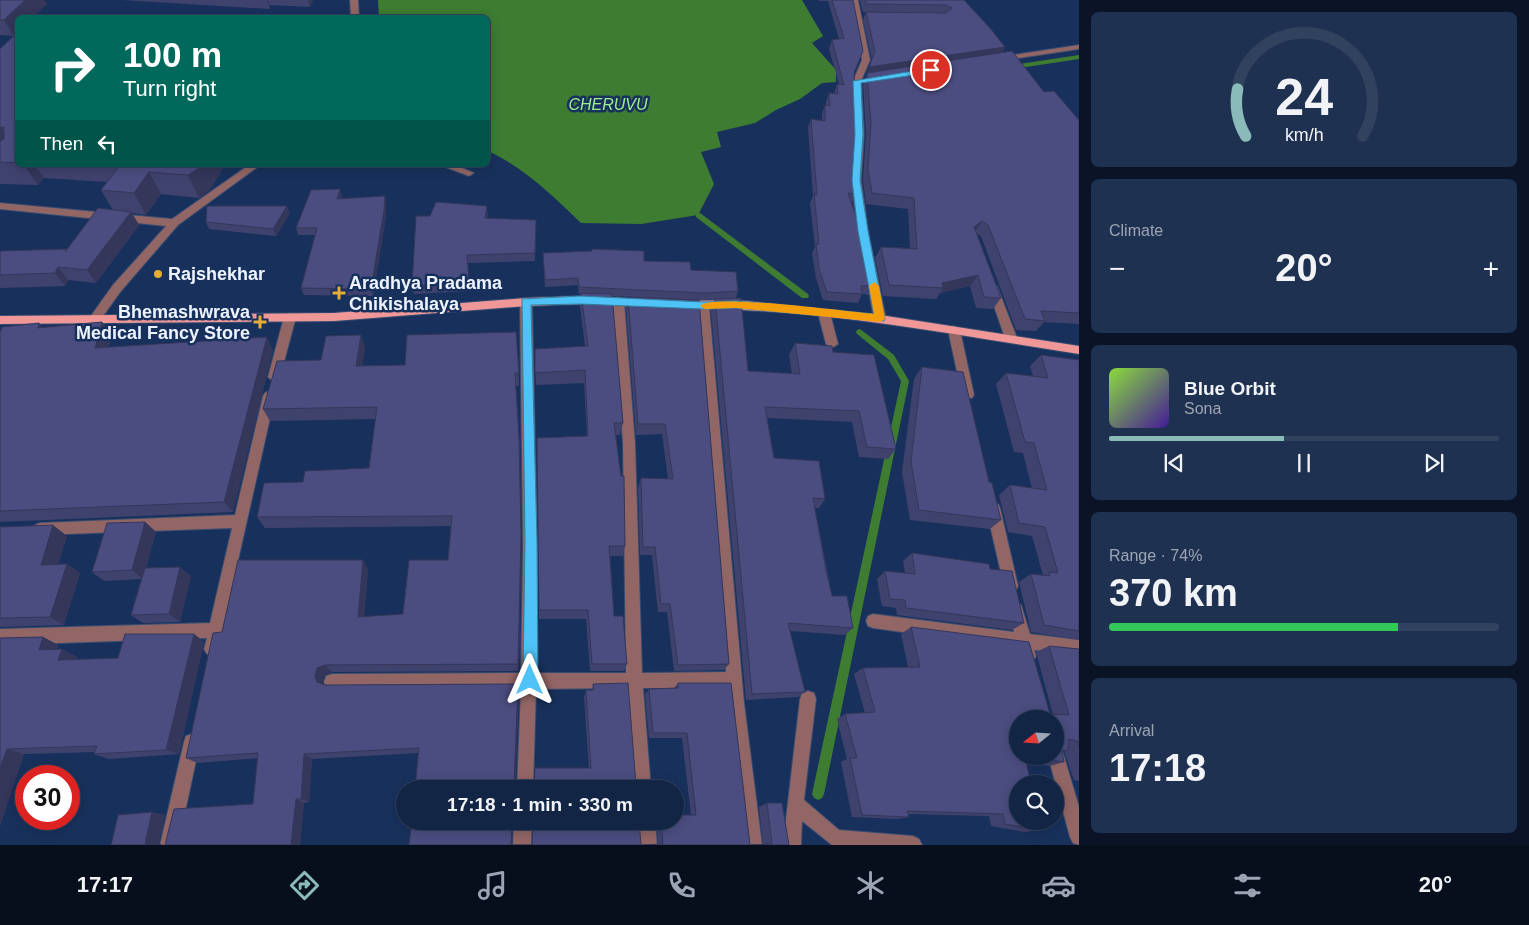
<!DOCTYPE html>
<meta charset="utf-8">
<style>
:root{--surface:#122545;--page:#1f3150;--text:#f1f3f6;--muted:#9ca5b3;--line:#31425e;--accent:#8bbbb9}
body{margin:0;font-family:Arial,sans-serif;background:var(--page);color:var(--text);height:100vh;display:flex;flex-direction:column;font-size:19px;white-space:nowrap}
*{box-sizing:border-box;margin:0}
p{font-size:16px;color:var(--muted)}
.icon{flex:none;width:28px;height:28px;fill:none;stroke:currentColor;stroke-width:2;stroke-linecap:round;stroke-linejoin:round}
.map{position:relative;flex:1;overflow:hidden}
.drawer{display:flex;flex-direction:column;gap:12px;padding:12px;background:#0a1426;width:450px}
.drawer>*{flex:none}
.hud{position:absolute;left:15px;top:15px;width:475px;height:152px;border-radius:8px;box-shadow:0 2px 12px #0003,0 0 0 1px var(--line);background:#00695c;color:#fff;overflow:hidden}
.needle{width:32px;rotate:252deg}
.buttons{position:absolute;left:1009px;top:710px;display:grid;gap:10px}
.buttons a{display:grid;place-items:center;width:55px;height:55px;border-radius:50%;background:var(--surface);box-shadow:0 2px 12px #0003,0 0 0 1px var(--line);font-size:25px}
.speed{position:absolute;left:15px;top:765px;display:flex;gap:10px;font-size:25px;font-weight:700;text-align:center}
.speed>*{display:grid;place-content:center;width:65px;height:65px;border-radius:50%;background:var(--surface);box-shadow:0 2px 12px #0003,0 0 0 1px var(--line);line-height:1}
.speed .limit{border:8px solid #d22;background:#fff;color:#111}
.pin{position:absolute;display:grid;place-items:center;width:42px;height:42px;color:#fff;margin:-21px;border:2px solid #fff;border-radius:50%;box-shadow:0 1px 5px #0007}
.me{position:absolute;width:55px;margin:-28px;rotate:0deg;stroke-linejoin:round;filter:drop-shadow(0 0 4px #0008)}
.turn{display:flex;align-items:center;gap:18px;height:105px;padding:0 25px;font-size:22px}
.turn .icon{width:65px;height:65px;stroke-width:2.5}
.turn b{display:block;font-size:35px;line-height:42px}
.then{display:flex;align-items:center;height:48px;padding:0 25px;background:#0003;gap:10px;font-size:19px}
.big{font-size:38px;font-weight:800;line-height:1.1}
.drawer .widget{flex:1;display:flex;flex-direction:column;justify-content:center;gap:8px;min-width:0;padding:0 18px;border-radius:8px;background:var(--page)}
.drawer .dial{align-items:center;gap:0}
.dial svg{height:130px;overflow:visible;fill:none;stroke:var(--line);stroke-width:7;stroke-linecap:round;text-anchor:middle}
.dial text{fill:var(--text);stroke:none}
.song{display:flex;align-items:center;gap:15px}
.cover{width:60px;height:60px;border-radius:8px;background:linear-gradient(135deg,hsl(90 70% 55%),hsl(260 70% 35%))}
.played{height:5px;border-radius:2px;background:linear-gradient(90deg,var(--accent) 45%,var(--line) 45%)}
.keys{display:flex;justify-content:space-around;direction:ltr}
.heat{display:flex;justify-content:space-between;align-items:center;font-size:28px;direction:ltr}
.charge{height:8px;border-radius:4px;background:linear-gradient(90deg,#34c759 74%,var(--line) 0)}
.trip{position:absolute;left:396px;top:780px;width:288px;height:50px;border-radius:25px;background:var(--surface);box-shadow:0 2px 12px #0003,0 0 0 1px var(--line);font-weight:800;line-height:50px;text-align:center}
.tabs{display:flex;height:80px;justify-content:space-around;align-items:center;background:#070f1c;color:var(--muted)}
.tabs .icon{width:35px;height:35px}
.tabs .on{color:var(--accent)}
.tabs b{font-size:22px;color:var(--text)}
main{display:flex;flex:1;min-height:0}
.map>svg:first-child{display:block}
</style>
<main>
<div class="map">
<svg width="1079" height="845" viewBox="0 0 1079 845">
<rect width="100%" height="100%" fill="#18315c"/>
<path fill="#3e7c32" d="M378 0H802L823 36 812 43 836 70V82L822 83 800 99 776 110 755 123 717 132 721 147 701 152 714 184 698 215 641 224 581 223C552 195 525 168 488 151V18L379 17Z"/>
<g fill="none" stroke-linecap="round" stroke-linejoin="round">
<path fill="#3e7c32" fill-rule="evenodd" d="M1079 55V59L1012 69 1009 67 1012 65Z
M696 213H700L808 294 809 296 808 298H802L696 217Z
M860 329 894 355 909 381 824 794 822 798 818 800 814 798 812 794 901 381 888 359 857 334 856 332 857 330Z"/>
<defs>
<path id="minor" d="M350 0H358L359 18H351Z
M850 0H858L870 60 861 81 864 134 861 180 868 231 886 319 880 323 874 319 858 231 851 180 854 134 853 81 862 60Z
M1079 45V49L1000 61 996 59 1000 57Z
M249 165H260L178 225 121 291 98 323 94 324 88 320 113 285 166 226 0 209V203L172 219Z
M440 165H455L474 173 469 176Z
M992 282 997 286 1017 338 1015 341 1011 342 1005 338 987 286Z
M618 297 624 301 635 443 642 673 726 672 697 306 703 302 709 306 744 703 762 845H744L727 688H643L651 789H635L627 688 536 689 533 789H517L521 689 332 690 326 688 324 682 326 676 332 674 521 673 523 545 520 302 526 298 532 302 537 545V673H626L623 443 612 301Z
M824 309 830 313 838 344 832 348 826 344 818 313Z
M290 313 296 317 280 377 274 382 268 377 284 317Z
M954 326 960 330 974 395 972 398H964L962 395 948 330Z
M269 391 273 393 275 396 217 654 212 657 207 654 204 649 207 638 0 645V629L210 623 232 528 40 535 35 533 33 529 35 525 40 523 235 515 263 396 265 393Z
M993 502 998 504 1000 508 1018 586 1016 591 1011 593 1006 591 1004 586 986 508 988 504Z
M1016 603 1021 605 1030 634 1079 640V656L1034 650 1036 656 1033 661 1028 664 1023 661 1018 648 873 628 868 626 866 621 868 616 873 614 1014 632 1009 610 1011 605Z
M808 691 814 693 816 699 804 800 839 830 913 836 919 839 922 845H832L802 821 801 845H783L800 699 802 693Z
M192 734 198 736 200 742 178 845H160L184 742 186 736Z
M1055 745 1061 747 1063 753 1079 807V845L1073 843 1070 837 1048 756H1055Z
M514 821H532L531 845H513Z
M637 821H655L657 845H639Z"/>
<path id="major" d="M581 296 644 299 650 303 644 307 581 304 526 306 334 321 0 324V316L334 313 526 298Z
M736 300 880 315 1079 346V354C948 334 815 307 682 309L676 305 682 301Z"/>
</defs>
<use href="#minor" stroke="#364c73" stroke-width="2"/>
<use href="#major" stroke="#364c73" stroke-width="2"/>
<use href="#minor" fill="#926665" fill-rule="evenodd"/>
<use href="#major" fill="#f09897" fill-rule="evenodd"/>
</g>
<path fill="#40426e" d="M0 0 47 4 18 18V165H225L209 191 199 198 161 194 146 215 132 213 139 225 96 283 68 280 65 286 0 288V251L67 250 113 210 101 190 107 182 44 178 38 185 0 184V49L13 36 0 35Z
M122 0H313L310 7 270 5V9Z
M819 0H853L854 73 853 171 856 194 852 203H851L872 286 868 295 862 294 858 303 823 300 816 278 812 253 815 247 810 203 813 196 808 127 811 119 822 120V114L825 105 826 106V102L829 93 834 94 837 84H839L829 49 832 40 839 39 828 1H819Z
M860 0H964L1005 47 1002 53 1044 92 1078 119H1079V324L1044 322 1036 331 1016 330 981 236 977 234 1001 298 993 309 976 308 970 286 940 293 936 299 883 296 875 258 881 247 910 248 908 209 866 204 863 180 866 134 863 85 872 60 863 20 866 12H863Z
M342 196 341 199 386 203V217L373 296 304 295 301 288 315 235H298L296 228Z
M290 213 276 236 209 229 206 222Z
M488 214 487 219 536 220 535 261 468 263 470 291 414 294 412 286Z
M543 253 644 261 691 270 738 291 736 298 748 371 792 374 789 355 795 343 833 352 896 449 888 459 859 457 852 422 767 418 774 458 825 499 819 508H815L832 596 853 628 845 635 790 631 805 692 798 697 746 700 711 311 715 299 703 300 612 296 623 423 620 435H616L625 546 623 556H610L614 616 627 664 624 671H590L586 619H539L537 438 587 436 584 383 536 385 535 349 585 346 580 306 581 294H579L578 285 545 287Z
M628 297 699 300 729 664 724 670 674 671 667 612H658L652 555H640L638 488 641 478 668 479 662 434 636 435 626 308Z
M102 322 112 335 109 347 273 350 233 512 0 522V333L43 327Z
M516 332 519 386H516L520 450 521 545 519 671 332 672 324 675 322 683 323 684 325 685 519 691 515 786 516 787H534L589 768 584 697 586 690H592L593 684 636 785 415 789 418 753 312 759 309 802 304 803 300 845H165L253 804 258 758 197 763 186 758 222 632 363 560 368 570 364 617 403 614 448 560 451 526 265 528 257 517 303 482 369 468 376 419 270 421 263 409 321 360 361 335 365 348 362 366 405 365Z
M1041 355 1079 360V640L1031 632 1019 582 1031 574 1043 575 1032 536 1008 532 999 495 1010 485 1032 488 1023 453 1014 452 996 384 1006 373 1033 376 1030 366Z
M922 367 989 482 1001 520 990 529 910 520 902 472 914 379Z
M145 522 156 532 146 568 191 576 180 622 143 623 131 615 141 579 104 581 92 572Z
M0 527 67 536 58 564H67L80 573 64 625 0 627Z
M912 553 990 569 1024 623 1012 630 897 615 896 608 882 606 877 579 885 571 905 573 903 561Z
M911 627 1050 714 1053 715 1036 652 1049 646 1079 649V781L1074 780 1064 751 1062 752 1064 762 1049 766 1026 763 1040 830 1025 832 991 826 989 816 908 814 909 817 898 819 852 817 841 762 847 759 837 719 845 714 865 713 854 674 863 668 908 667 901 634Z
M194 634 204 642 179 754 109 759 94 754 95 752 24 754 0 826V638L43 637 58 645 57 649H62L77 657 76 660 118 658Z
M678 683 750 845H763L759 807 767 803 789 845H409L412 821H513L512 845H658L656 821H675L691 815 682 738H649L645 695 649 689 674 688Z"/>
<path fill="#34365a" d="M25 0H45L47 4 33 18H18V33L14 36 4 20Z
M267 0H268L270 5V9Z
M308 0H313L310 7Z
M1005 47 1000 55 867 73 866 76 869 67Z
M1 127 17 150 0 162V128Z
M24 165H35L44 178 38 185Z
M201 165H225L209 191 199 198 188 175Z
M149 172 161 194 146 215 134 193Z
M340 189 342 196 339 206 337 199Z
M385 196 386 203V217L373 296 371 289Z
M287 206 290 213 276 236 273 229Z
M487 206 488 214 486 227 485 218Z
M131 212 139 225 96 283 87 270Z
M982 221 975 232 974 227Z
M58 267 68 280 65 286 55 273Z
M978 275 970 286 940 293 943 288 942 283Z
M102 322 112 335 105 361 95 348Z
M39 323 51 337 38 328Z
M361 335 365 348 360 379 356 366Z
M267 337 273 350 233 512 224 502Z
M520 450 521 545 519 671 518 664Z
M145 522 156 532 143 579 132 570Z
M53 525 67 536 55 575 41 565Z
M363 560 368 570 363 625 358 617Z
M67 564 80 573 64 625 50 617Z
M180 567 191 576 180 622 169 614Z
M194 634 204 642 179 754 166 750Z
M43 637 58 645 54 657 39 650Z
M62 649 77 657 73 668 58 660Z
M325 665 332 672 324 675 322 683 324 689 317 682 315 676 317 668Z
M518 684 519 691 515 789 514 785Z
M7 749 24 754 0 826V768Z
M304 754 312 759 309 802 301 799Z
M296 799 304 803 300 845H291Z
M152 812 165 815 159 845 145 844Z
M512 821H513L512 845H511Z"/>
<path fill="#4b4d80" stroke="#34365a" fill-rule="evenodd" d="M0 0H25L4 20H0Z
M832 0H853L863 51 854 73 856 125 853 171 856 194 848 193 863 236 872 286H861L862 294 827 292 819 269 816 244H819L814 194 817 195 811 119 825 121V105L830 106 829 93 838 94 837 84 844 85 832 40 844 38Z
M865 0H964L990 28 1005 47 869 67 875 51 866 12 946 13 952 8 946 5 866 4Z
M18 33V163L0 162V142L4 139V127H1L0 128V49L17 33Z
M1012 51 1044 92 1054 91 1078 119H1079V313L1041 311 1045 321 1025 319 988 225 982 221 974 227 1001 298 984 297 978 275 942 283 943 288 889 285 881 247 917 249 914 198 872 193 868 169 871 123 867 73Z
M120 165H201L199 168 188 175 149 172 134 193 101 190Z
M340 189 337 199 385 196 384 210 371 289 301 288 317 228H296L311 190Z
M436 202 487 206 485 218 536 220 535 253 467 255 469 283 412 286 416 216H430Z
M207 206H287L273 229 206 222Z
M98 208 131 212 87 270 58 267 55 273 0 275V251L67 249 65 252Z
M592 249 644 251V261L690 262 691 270 736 272 738 291 705 293 579 287 578 278 545 280 543 253 592 251Z
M581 293 612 294 623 423H614L621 476H624L625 546H609L614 616H623L627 664H592L588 610H539L537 438 588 436 585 370 535 373V349L588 346Z
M628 297 699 300 729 664 678 665 670 604H661L655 547H643L641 478 673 479 665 424H638Z
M741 298 748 371 800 374 795 343 832 346 833 352 874 355 896 449 867 447 859 411 765 407 774 458 819 461 825 499 813 498 826 570 832 596H847L853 628 788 623 805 692 752 694 715 299Z
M102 322 95 348 267 337 224 502 0 511V333L2 327 39 323 38 328Z
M516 332 519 373H515L519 438 521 535 518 664 325 665 317 668 315 676 317 682 325 685 518 684 514 785 516 787H534L535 768H591L586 690H594L593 684 628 683 636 785 643 787 644 789H415L419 748 304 754 301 799H296L291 845H165L174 809 253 804 258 753 186 758 213 633 222 632 238 560H363L358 617 403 614 409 560H448L452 516 257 517 264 483 303 482 305 471 369 468 377 407 263 409 277 361 321 360 326 336 361 335 356 366 405 365 407 335Z
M1041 355 1079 360V631L1044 625 1031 574 1050 576 1049 572 1058 573 1045 527 1019 523 1010 485 1047 490 1034 443 1025 442 1006 373 1048 378Z
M922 367 963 372 989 482 992 483 1001 520 919 510 911 461Z
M145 522 132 570 92 572 107 523Z
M53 525 41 565 67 564 50 617 0 618V527Z
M912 553 989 564 990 569 1012 571 1024 623 906 608 905 600 890 599 885 571 915 574Z
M180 567 169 614 131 615 145 568Z
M911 627 1029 642 1050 714 1069 715 1049 646 1079 649V746L1077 741 1069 739 1068 750 1062 751 1064 762 1025 756 1031 784H1018V821H1038L1040 830 1005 824 1003 814 907 811 909 817 862 815 850 758H857L845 714 875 712 863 668 920 667ZM1018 719H1055V756H1018Z
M125 634H194L166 750 94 754 97 746 7 749 0 768V638L43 637 39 650 62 649 58 660 118 658Z
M678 683H731L750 845 772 844 767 803H782L789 845H409L412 821H512L511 845H532L533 821H639L641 845 663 844 661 821H675V815H696L687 733H653L649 689 678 688Z
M152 812 145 844 162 845H111L118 815Z"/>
<path fill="#4fc3f7" stroke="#337fa1" d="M931 68 935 70 934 72 861 83 863 134 860 180 868 231 885 319 884 321 736 308 703 309 581 304 531 305 537 542 538 680 536 686 530 688 525 686 523 680 525 542 522 299 581 296 703 302 736 301 874 314 858 231 852 180 855 134 853 81Z"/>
<path fill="#f59e0b" d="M874 282 879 286 885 319 880 322 736 308 705 309 700 306C709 293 851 312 874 314L869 286Z"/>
<g fill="#e6ac36" stroke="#18315c" stroke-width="2">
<circle cx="158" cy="274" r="5"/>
<path d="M336.5 285.5h5v5h5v5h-5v5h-5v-5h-5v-5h5z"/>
<path d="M257.5 314.5h5v5h5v5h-5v5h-5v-5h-5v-5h5z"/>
</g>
<g text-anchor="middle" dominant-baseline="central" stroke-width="5" stroke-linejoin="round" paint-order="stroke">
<g font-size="16" font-style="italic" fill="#9cf08d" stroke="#18315c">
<text x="608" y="104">CHERUVU</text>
</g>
<g font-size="18" font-weight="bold" fill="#edf4ff" stroke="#18315c" text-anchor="start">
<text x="168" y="274">Rajshekhar</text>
<text x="349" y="283">Aradhya Pradama<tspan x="349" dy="21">Chikishalaya</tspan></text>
<text x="250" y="312" text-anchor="end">Bhemashwrava<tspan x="250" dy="21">Medical Fancy Store</tspan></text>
</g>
</g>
</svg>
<div class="buttons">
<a><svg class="needle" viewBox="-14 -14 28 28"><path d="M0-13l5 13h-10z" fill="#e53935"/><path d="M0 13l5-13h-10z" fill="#9ca5b3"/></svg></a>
<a><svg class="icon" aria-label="search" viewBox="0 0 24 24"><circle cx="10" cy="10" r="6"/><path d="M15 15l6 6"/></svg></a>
</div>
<div class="speed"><div class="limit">30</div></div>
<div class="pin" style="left:931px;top:70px;background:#d93025"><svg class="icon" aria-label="arrive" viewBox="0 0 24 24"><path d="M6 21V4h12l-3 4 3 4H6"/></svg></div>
<svg class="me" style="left:530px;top:680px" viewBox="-20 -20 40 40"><path d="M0-17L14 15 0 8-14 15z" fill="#4fc3f7" stroke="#fff" stroke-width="4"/></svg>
<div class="trip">17:18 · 1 min · 330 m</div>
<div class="hud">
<div class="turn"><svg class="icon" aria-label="right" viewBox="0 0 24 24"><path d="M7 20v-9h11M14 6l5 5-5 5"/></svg><div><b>100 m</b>Turn right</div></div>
<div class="then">Then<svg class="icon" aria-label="left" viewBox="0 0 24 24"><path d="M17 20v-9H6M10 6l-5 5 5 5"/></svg></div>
</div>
</div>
<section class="drawer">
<div class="widget dial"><svg viewBox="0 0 100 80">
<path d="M14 69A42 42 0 1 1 86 69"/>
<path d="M14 69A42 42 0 0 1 9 40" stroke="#8bbbb9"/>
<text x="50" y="56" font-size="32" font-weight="700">24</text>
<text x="50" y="72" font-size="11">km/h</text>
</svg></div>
<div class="widget"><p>Climate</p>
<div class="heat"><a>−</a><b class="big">20°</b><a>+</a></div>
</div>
<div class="widget">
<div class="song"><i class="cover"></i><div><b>Blue Orbit</b><p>Sona</p></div></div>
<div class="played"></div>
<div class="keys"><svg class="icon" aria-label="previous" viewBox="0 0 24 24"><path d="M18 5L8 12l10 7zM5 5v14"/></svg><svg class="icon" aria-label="pause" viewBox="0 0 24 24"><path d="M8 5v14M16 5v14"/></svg><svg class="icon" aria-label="next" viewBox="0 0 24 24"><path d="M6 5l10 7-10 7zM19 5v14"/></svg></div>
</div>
<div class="widget"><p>Range · 74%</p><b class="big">370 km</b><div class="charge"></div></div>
<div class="widget"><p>Arrival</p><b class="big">17:18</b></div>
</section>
</main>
<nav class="tabs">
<b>17:17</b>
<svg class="icon on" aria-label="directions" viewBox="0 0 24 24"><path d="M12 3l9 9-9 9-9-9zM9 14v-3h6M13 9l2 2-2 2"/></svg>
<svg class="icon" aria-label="music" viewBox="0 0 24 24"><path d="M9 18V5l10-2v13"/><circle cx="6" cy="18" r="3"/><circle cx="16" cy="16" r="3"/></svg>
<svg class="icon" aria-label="phone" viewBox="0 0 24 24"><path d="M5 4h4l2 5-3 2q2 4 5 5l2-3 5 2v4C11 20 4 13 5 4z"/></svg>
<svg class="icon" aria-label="climate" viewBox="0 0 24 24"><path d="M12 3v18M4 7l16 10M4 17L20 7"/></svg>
<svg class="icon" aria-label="car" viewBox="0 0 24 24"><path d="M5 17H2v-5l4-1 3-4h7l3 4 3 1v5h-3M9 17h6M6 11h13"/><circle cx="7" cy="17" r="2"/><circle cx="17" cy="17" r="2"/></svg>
<svg class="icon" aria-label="filters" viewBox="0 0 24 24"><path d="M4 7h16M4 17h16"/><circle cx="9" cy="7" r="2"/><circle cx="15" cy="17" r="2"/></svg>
<b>20°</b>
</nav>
